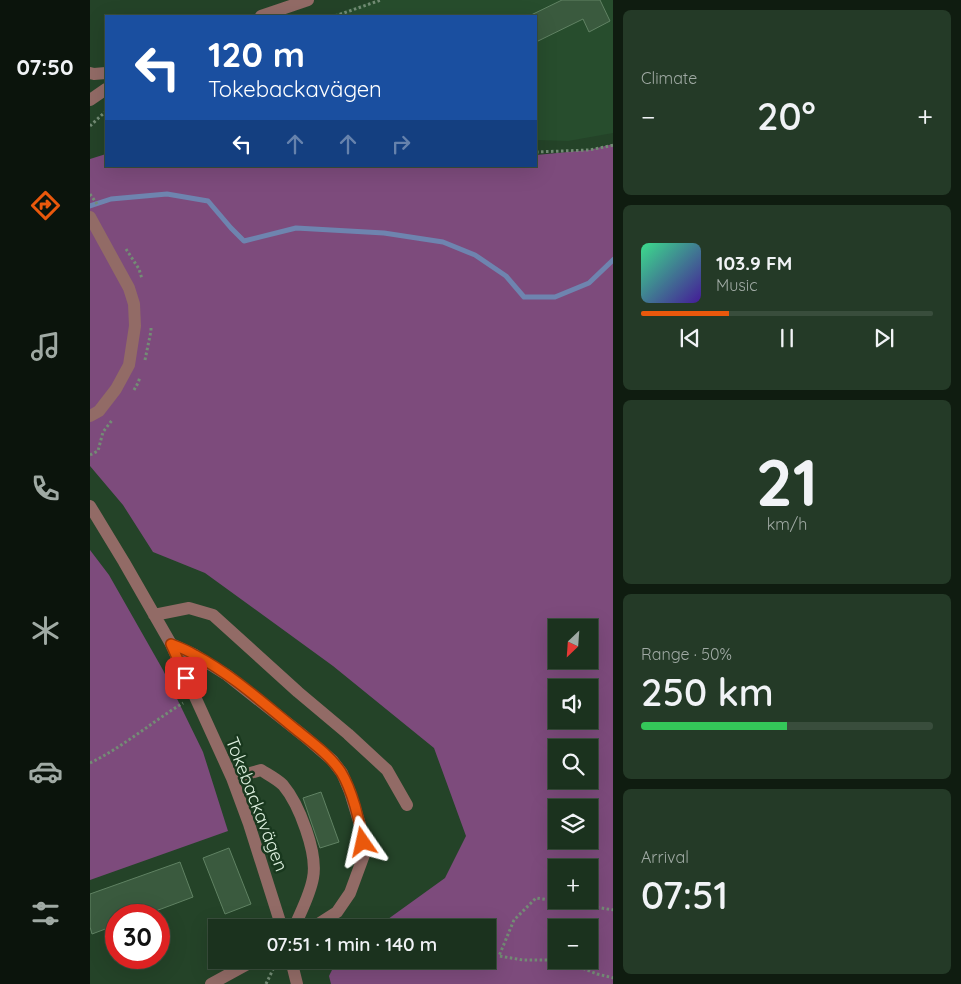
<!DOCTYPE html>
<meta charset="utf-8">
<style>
:root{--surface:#1b321e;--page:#243a27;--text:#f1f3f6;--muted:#a0aaa4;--line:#394d3c;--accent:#ea580c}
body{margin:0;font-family:Quicksand,sans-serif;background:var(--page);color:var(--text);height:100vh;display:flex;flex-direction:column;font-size:19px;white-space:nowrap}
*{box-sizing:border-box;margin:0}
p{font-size:16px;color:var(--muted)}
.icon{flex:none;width:28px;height:28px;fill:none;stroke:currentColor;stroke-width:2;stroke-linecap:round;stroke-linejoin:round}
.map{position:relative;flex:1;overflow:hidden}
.sheet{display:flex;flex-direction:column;gap:10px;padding:10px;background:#0f1c10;width:348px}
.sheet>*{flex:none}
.hud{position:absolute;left:15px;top:15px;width:432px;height:152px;border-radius:0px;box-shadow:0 5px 20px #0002,0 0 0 1px var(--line);background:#1a4fa0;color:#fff;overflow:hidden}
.needle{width:32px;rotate:205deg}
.controls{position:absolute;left:458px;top:619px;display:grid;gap:10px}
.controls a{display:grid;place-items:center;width:50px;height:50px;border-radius:0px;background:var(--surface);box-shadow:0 5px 20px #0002,0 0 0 1px var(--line);font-size:25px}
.speed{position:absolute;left:15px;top:904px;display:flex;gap:10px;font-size:25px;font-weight:700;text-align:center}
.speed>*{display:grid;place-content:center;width:65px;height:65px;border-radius:50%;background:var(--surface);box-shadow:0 5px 20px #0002,0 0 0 1px var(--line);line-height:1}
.speed .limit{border:8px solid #d22;background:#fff;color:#111}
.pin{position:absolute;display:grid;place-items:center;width:42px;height:42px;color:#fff;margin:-21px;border-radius:10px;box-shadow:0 2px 8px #0006}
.me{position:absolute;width:55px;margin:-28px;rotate:349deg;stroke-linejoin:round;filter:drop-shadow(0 0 4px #0008)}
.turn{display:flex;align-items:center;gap:18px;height:105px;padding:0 20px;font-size:22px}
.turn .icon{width:65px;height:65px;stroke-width:2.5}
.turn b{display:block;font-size:35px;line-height:42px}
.lanes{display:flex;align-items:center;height:48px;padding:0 20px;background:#0003;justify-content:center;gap:25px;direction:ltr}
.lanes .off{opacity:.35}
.big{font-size:38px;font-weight:600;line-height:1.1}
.sheet .card{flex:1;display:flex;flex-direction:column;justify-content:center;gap:8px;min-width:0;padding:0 18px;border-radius:8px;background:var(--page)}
.sheet .dial{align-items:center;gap:0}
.dial b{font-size:65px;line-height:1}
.song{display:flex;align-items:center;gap:15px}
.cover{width:60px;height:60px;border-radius:8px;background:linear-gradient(135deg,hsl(150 70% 55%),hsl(260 70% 35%))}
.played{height:5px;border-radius:2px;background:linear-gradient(90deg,var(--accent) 30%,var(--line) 30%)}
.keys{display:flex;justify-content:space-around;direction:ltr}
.heat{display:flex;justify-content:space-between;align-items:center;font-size:28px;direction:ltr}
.charge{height:8px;border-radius:4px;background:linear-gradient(90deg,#34c759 50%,var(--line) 0)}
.trip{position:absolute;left:118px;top:919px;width:288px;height:50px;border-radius:0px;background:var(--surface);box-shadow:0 5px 20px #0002,0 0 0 1px var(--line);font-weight:600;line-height:50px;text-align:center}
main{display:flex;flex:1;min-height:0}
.tab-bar{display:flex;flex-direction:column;width:90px;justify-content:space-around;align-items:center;background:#0b140c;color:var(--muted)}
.tab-bar .icon{width:35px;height:35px}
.tab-bar .active{color:var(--accent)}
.tab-bar b{font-size:22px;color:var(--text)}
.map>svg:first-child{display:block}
</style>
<main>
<nav class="tab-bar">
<b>07:50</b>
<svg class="icon active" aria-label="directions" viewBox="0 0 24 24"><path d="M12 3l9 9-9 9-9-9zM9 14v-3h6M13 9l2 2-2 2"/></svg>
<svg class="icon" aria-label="music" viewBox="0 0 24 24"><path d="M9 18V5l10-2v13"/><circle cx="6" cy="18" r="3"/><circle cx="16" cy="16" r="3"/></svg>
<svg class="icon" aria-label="phone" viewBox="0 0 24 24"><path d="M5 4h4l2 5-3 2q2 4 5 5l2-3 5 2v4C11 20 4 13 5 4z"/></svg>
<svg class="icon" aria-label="climate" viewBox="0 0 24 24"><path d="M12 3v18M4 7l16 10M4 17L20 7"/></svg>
<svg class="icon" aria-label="car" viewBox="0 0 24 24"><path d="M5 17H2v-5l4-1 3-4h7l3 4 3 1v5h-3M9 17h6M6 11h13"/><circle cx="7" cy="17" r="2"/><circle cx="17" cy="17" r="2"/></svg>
<svg class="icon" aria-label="filters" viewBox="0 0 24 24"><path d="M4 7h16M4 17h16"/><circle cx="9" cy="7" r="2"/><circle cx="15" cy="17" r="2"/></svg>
</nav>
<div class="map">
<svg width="524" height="984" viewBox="0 0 524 984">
<rect width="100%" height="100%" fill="#244328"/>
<path fill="#274d2d" d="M286 0H523V133L478 141 446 140V16H238Z"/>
<path fill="#7d4b7c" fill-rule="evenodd" d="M523 144V984H241L239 976 247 960H396V928L287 927 355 878 376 836 344 748 243 666 115 573 63 552 33 505 0 466V159L16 154V166H446V155L499 150ZM466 628H499V660H466ZM466 688H499V720H466ZM466 748H499V780H466ZM466 808H499V840H466ZM466 868H499V900H466ZM466 928H499V960H466Z
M0 550 19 575 73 670 113 752 138 831 0 880Z"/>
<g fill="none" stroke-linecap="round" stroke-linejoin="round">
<path stroke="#6e84af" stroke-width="5" d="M0 206 21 199 77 194 118 201 141 228 154 241 206 228 294 233 353 242 385 255 416 276 434 297H465L499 283 524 259"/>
</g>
<path fill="#3a5a3e" stroke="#608263" d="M472 0H510L520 21 499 32 493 19 446 42V16H439Z
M231 792 249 842 230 848 213 798Z
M139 848 161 904 135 914 113 858Z
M90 862 103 897 55 915H26V925L2 934 0 927V894Z"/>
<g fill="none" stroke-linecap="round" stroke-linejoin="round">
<path stroke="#738c75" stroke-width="3" stroke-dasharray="2.5 2.5" stroke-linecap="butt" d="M245 16 291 0
M0 126 16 111
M446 152 499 150 524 145
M0 194 7 204
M36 249 49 269 52 279
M55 360 61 331V326
M44 390 48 383 50 377
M0 455 8 451 13 432 23 419
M0 763C33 747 62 722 93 703
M524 910 446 898 424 920 409 956 433 960H472L507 974 524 978
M176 984 187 961"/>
<path stroke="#926b66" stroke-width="12" d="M171 16 218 0
M0 73 4 74 16 73
M0 100 16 89
M0 506 34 562 81 644 142 778 159 824 192 928
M64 615 99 608 123 615 208 692 258 734 297 770 317 805
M81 644 105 655 137 675 214 736 242 760 252 773 260 792 271 828 274 855 260 893 247 912 222 928
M142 778 171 770C177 774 187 779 193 785 209 804 228 853 223 878 220 895 211 911 204 928
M201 960 207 984
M121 984 165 960"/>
<path stroke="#926b66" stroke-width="12" d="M0 217 39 288 44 304 45 326 39 365 26 389 9 411 0 416"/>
</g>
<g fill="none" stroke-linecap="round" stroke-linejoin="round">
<defs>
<path id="route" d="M96 678 81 644C89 647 97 650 105 655 141 674 172 702 204 728 220 741 240 755 251 772 262 790 270 821 273 842"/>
</defs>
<use href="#route" stroke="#983908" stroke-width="12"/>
<use href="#route" stroke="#ea580c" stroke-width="9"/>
</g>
<g text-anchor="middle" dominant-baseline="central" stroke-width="5" stroke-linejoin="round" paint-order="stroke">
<g font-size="18" fill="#dff1e0" stroke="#19381e">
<text transform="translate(167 804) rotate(69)">Tokebackavägen</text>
</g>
</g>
</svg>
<div class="controls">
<a><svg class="needle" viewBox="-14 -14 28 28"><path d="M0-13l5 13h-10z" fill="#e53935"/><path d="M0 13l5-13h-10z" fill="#a0aaa4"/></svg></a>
<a><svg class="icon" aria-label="sound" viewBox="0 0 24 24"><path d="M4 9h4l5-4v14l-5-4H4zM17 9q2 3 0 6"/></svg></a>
<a><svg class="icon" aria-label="search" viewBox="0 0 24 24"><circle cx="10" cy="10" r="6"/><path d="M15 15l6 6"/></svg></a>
<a><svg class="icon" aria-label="layers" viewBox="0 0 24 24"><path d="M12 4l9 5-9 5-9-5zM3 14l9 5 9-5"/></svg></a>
<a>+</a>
<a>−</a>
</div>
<div class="speed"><div class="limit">30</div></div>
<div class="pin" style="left:96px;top:678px;background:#d93025"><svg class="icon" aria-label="arrive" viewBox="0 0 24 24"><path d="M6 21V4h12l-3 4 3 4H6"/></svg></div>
<svg class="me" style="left:273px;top:842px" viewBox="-20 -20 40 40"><path d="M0-17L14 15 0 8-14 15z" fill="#ea580c" stroke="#fff" stroke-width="4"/></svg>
<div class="trip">07:51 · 1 min · 140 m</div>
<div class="hud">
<div class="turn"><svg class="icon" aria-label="left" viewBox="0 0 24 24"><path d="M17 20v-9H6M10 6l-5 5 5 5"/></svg><div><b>120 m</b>Tokebackavägen</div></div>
<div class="lanes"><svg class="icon" aria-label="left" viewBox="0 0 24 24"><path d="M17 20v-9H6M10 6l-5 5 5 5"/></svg><svg class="icon off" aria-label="ahead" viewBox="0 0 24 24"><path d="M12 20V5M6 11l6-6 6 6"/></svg><svg class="icon off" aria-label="ahead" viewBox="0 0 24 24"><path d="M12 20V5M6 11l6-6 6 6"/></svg><svg class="icon off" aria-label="right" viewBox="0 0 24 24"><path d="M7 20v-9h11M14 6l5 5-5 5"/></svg></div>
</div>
</div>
<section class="sheet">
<div class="card"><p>Climate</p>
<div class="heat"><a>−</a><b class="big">20°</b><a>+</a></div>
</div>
<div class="card">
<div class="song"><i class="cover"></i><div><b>103.9 FM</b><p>Music</p></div></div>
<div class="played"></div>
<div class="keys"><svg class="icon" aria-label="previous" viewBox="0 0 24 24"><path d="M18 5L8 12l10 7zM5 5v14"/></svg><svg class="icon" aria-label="pause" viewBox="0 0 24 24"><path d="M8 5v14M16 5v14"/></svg><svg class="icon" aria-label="next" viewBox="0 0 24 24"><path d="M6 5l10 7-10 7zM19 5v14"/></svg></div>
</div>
<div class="card dial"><b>21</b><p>km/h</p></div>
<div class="card"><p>Range · 50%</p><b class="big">250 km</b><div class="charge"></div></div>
<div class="card"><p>Arrival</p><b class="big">07:51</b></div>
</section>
</main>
